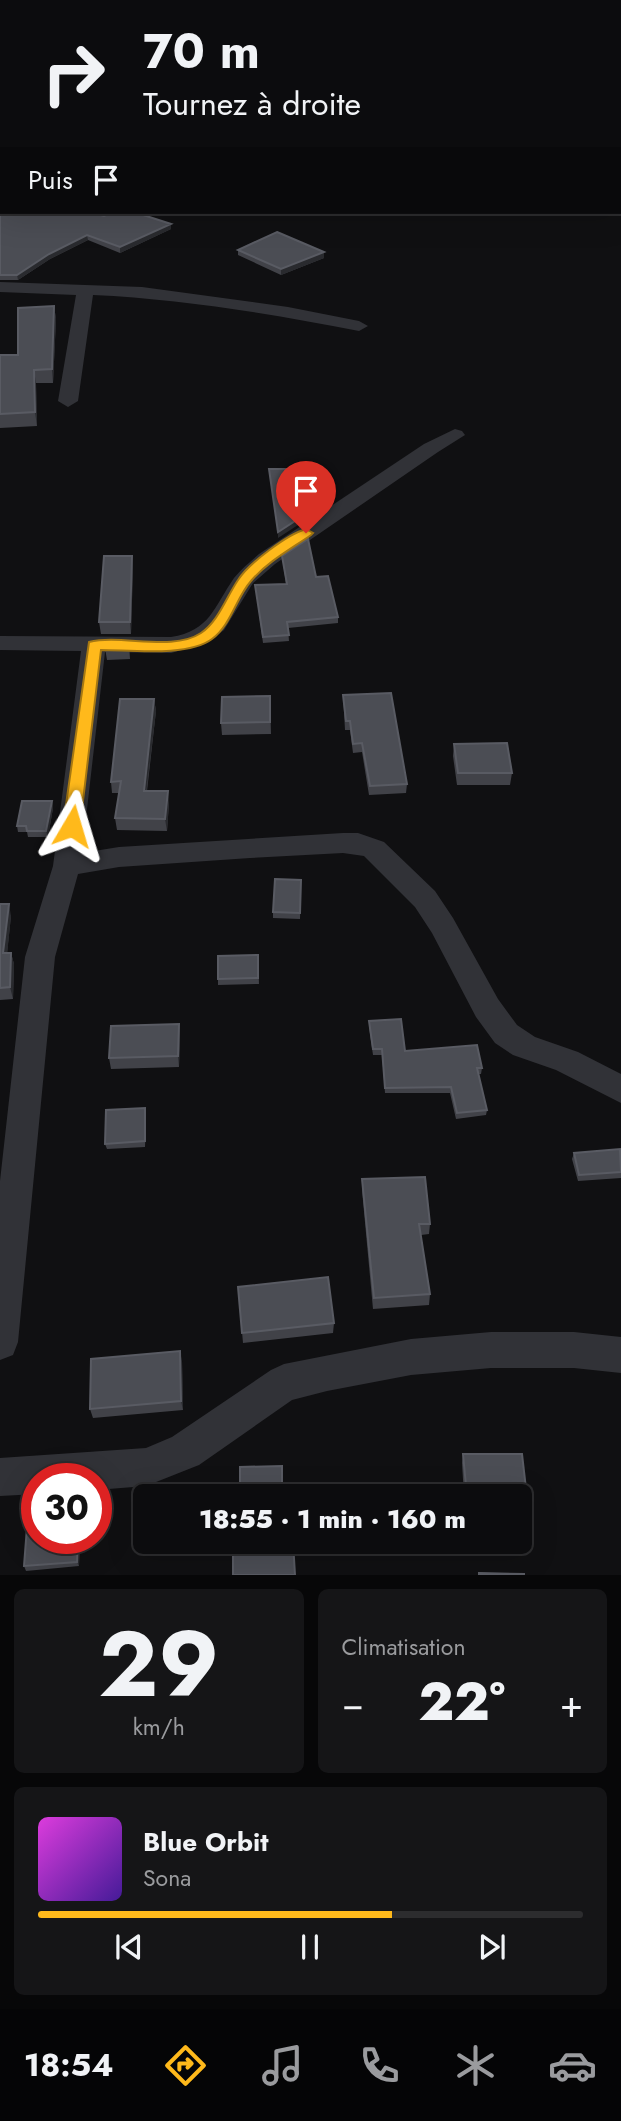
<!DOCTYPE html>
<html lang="fr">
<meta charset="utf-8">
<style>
:root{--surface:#0c0c0e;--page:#151517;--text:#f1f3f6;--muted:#9a9b9e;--line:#2c2c2e;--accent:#ffb91b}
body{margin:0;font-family:Jost,sans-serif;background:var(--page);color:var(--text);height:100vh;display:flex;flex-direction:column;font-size:26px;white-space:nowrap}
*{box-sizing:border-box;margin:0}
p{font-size:23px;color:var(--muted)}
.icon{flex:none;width:38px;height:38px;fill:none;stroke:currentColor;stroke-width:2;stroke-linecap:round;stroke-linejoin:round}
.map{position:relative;height:1575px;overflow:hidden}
.drawer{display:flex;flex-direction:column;gap:14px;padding:14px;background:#070708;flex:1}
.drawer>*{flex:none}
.banner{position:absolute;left:0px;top:0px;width:621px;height:214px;box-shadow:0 7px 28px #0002,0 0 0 2px var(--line);background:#0c0c0e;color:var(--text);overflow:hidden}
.speed{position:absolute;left:21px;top:1463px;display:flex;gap:14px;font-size:35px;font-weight:700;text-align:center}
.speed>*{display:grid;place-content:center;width:91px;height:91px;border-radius:50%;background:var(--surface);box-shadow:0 7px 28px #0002,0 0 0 2px var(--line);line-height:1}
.speed .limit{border:10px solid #d22;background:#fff;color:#111}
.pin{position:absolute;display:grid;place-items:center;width:60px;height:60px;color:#fff;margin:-72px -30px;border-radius:50% 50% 50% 0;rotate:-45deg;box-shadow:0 0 7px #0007}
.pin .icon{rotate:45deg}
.me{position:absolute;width:77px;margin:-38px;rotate:7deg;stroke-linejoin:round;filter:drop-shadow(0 0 5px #0008)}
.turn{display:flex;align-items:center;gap:24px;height:147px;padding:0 28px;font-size:32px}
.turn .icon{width:91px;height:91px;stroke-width:2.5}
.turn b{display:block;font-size:49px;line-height:60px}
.then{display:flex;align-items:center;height:66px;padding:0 28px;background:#0003;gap:14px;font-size:26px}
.big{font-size:52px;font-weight:800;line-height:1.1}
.drawer .widget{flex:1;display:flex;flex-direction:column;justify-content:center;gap:10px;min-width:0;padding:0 24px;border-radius:10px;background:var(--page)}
.drawer .dial{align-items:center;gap:0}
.dial b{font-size:91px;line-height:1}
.song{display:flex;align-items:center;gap:21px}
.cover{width:84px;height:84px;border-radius:10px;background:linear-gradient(135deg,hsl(300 70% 55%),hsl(260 70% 35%))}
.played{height:7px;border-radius:4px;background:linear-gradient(90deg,var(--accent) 65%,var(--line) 65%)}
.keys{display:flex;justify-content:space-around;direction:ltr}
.heat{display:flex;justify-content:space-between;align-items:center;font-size:38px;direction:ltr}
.drawer .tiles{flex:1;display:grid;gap:14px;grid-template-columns:1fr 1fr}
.widget:last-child{grid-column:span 2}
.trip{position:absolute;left:133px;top:1484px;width:399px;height:70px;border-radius:10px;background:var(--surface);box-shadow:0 7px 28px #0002,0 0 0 2px var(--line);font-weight:800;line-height:70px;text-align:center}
.tabs{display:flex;height:112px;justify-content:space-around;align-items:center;background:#050506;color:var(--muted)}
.tabs .icon{width:49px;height:49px}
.tabs .on{color:var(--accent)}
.tabs b{font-size:32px;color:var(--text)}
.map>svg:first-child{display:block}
</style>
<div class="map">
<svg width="621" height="1575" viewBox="0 0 621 1575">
<rect width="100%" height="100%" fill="#101012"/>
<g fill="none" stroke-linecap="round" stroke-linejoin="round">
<path fill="#313237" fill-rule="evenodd" d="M0 0H8L9 2H2V5Z
M0 173H2L0 183Z
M0 282 142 287 288 307 359 321 368 326 359 331C271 314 182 299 93 295L78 401 68 407 58 401 76 295 0 292Z
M455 429 462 431 465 435 438 452 275 564 253 583 224 630 207 643 171 653 105 652 82 853 119 847 343 833H358L384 842 435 891 453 918 498 999 517 1025 535 1037 578 1052 621 1074V1103L556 1070 513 1055 495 1043 476 1017 432 933 415 907 364 856 343 853 250 858 119 867 78 874 55 957 18 1342 13 1355 0 1360V1181L25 957 53 866 81 651 0 650V636L171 637C210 631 214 607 234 578 241 569 250 562 259 554L424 444Z
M491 1332H574L621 1337V1373L574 1368H491L411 1375 327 1391 292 1400 199 1465 146 1486 96 1490V1479H37V1494L0 1496V1458L146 1448 172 1437 271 1370 284 1364 411 1339Z"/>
</g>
<path fill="#414248" d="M0 199 104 216 171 224V229L120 253 88 240 50 259 18 280H0Z
M238 250 324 258 281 275 238 255Z
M54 306 56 319 53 383H36L37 426 0 428V355H18Z
M282 556 316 577 338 617V623L288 628 289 641 263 643 255 585 286 584Z
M133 567 131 634H101L99 622Z
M129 643 130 659 107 660 105 648Z
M343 695 407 784 406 793 369 795 362 752 353 753 350 730H345Z
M270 696 271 734 222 735 221 723Z
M154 699 156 711 147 791 169 803 167 831 117 830 115 818 119 793H112L111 782Z
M454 744 512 773 510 785H457L453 756Z
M52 801 53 808 48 837H28L27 832H18L17 826Z
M301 880 300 919 273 918V912Z
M0 904 11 916 7 953H11L14 964 13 999 0 1000Z
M258 955 259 984 218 985V979Z
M369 1021 405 1051 482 1068 481 1074H478L487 1110 486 1115 456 1119 450 1093H385L382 1055H373L369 1027Z
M179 1024 180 1036 179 1067 111 1069 109 1058Z
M146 1114 145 1147 107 1149 105 1144Z
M621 1152V1178L578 1181 572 1159 574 1153Z
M362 1179 430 1224 429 1234 421 1235 430 1294 429 1305 373 1309 362 1190Z
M238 1287 334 1323 333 1333 243 1343Z
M182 1361 183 1410 93 1418 90 1409Z
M463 1454H522L528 1506 526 1515H520V1496H464L462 1463Z
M37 1538H80L79 1566 26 1571 24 1566Z"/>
<path fill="#292a2e" d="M10 0H23L17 2H11Z
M171 224V229L120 253V247Z
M87 235 88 240 50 259 18 280 17 275 49 254Z
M324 252V258L281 275V269Z
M54 306 56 319 53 383 52 369Z
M34 370 36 383 37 426 35 412Z
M298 519V525L278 538V532Z
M132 556 133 567 131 634 130 622Z
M154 699 156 711 145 803 144 791Z
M168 791 169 803 167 831 165 819Z
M52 801 53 808 48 837 46 831Z
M9 904 11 916 6 965 3 953Z
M11 953 14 964 13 999 10 987Z
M179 1024 180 1036 179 1067 178 1056Z
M145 1108 146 1114 145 1147Z
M180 1351 182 1361 183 1410 181 1401Z
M78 1538H80L79 1566 77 1562Z"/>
<path fill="#4b4d54" stroke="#595b63" stroke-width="2" d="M97 0H494L496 2H94Z
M0 199 2 201V212H90L104 216 113 212H134L171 224 120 247 87 235 49 254 17 275H0Z
M277 232 324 252 281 269 238 250Z
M54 306 52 369 34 370 35 412 0 414V355H18V308Z
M269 469H292L298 519 278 532Z
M308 539 316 577 328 576 338 617 287 622 289 635 263 637 255 585 287 584 282 556Z
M104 556H132L130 622H99Z
M106 643H129V647L105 648Z
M391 693 407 784 370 786 362 743 353 744 350 721H346L343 695Z
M270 696V722L221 723 222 697Z
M120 699H154L144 791H168L165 819 115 818 121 781 111 782Z
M507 743 512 773H458L454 744Z
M22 801H52L46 831H27L26 826H17Z
M275 879 301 880 300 913 273 912Z
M0 904H9L3 953H11L10 987 0 988Z
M258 955V978L218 979V956Z
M401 1019 405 1051 477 1045 482 1068H477L487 1110 457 1113 451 1087 385 1088 382 1049H373L369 1021Z
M179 1024 178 1056 109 1058 111 1026Z
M145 1108V1141L105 1144 106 1110Z
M620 1149 621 1172 579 1175 574 1153Z
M425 1177 430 1224H419L430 1294 374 1298 362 1179Z
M328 1277 334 1323 242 1333 238 1287Z
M180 1351 181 1401 90 1409 91 1359Z
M463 1454H522L528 1506H520V1496H467Z
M282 1466V1496H240V1467Z
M37 1526V1538H78L77 1562 24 1566 27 1527Z
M239 1542H293L295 1575H233V1545H239Z
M479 1573 524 1574V1575H479Z"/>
<path fill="#ffb91b" stroke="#a67812" stroke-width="2" d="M306 529 313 533 311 535C291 549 267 562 251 581 236 598 231 625 212 639 188 657 130 650 101 650L80 826 72 832 66 830 63 826 89 642C122 634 172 652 201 633 218 622 227 596 238 580 249 563 288 534 306 529Z"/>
</svg>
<div class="speed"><div class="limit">30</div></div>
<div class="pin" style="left:306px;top:533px;background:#d93025"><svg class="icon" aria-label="arrive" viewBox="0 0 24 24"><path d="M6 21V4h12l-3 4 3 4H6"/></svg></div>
<svg class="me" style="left:72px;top:826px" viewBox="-20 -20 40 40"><path d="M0-17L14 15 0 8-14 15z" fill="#ffb91b" stroke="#fff" stroke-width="4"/></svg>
<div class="trip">18:55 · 1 min · 160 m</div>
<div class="banner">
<div class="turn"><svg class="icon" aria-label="right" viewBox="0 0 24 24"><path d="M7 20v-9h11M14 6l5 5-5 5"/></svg><div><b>70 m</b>Tournez à droite</div></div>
<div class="then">Puis<svg class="icon" aria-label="arrive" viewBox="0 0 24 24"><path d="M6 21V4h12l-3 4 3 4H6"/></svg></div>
</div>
</div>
<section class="drawer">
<div class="tiles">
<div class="widget dial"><b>29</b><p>km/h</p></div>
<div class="widget"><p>Climatisation</p>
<div class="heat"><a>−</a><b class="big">22°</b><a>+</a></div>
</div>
<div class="widget">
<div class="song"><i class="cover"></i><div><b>Blue Orbit</b><p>Sona</p></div></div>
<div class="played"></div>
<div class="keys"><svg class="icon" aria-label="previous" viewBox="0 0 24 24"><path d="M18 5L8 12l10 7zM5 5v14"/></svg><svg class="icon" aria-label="pause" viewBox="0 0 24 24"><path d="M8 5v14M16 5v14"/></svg><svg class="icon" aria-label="next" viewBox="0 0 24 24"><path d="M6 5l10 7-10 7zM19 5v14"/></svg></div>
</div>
</div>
</section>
<nav class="tabs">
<b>18:54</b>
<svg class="icon on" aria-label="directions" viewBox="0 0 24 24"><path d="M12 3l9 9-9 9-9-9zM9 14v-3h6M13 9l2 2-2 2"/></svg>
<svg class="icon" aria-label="music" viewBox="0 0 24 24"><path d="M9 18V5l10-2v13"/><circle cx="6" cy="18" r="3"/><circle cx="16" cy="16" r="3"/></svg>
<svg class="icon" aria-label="phone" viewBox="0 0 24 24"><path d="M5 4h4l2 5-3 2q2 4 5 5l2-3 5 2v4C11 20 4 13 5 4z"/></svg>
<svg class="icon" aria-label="climate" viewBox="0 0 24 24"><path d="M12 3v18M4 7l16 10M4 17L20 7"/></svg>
<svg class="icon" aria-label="car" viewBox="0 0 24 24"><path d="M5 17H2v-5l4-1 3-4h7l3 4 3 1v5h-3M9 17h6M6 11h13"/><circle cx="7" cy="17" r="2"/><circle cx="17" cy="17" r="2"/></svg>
</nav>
